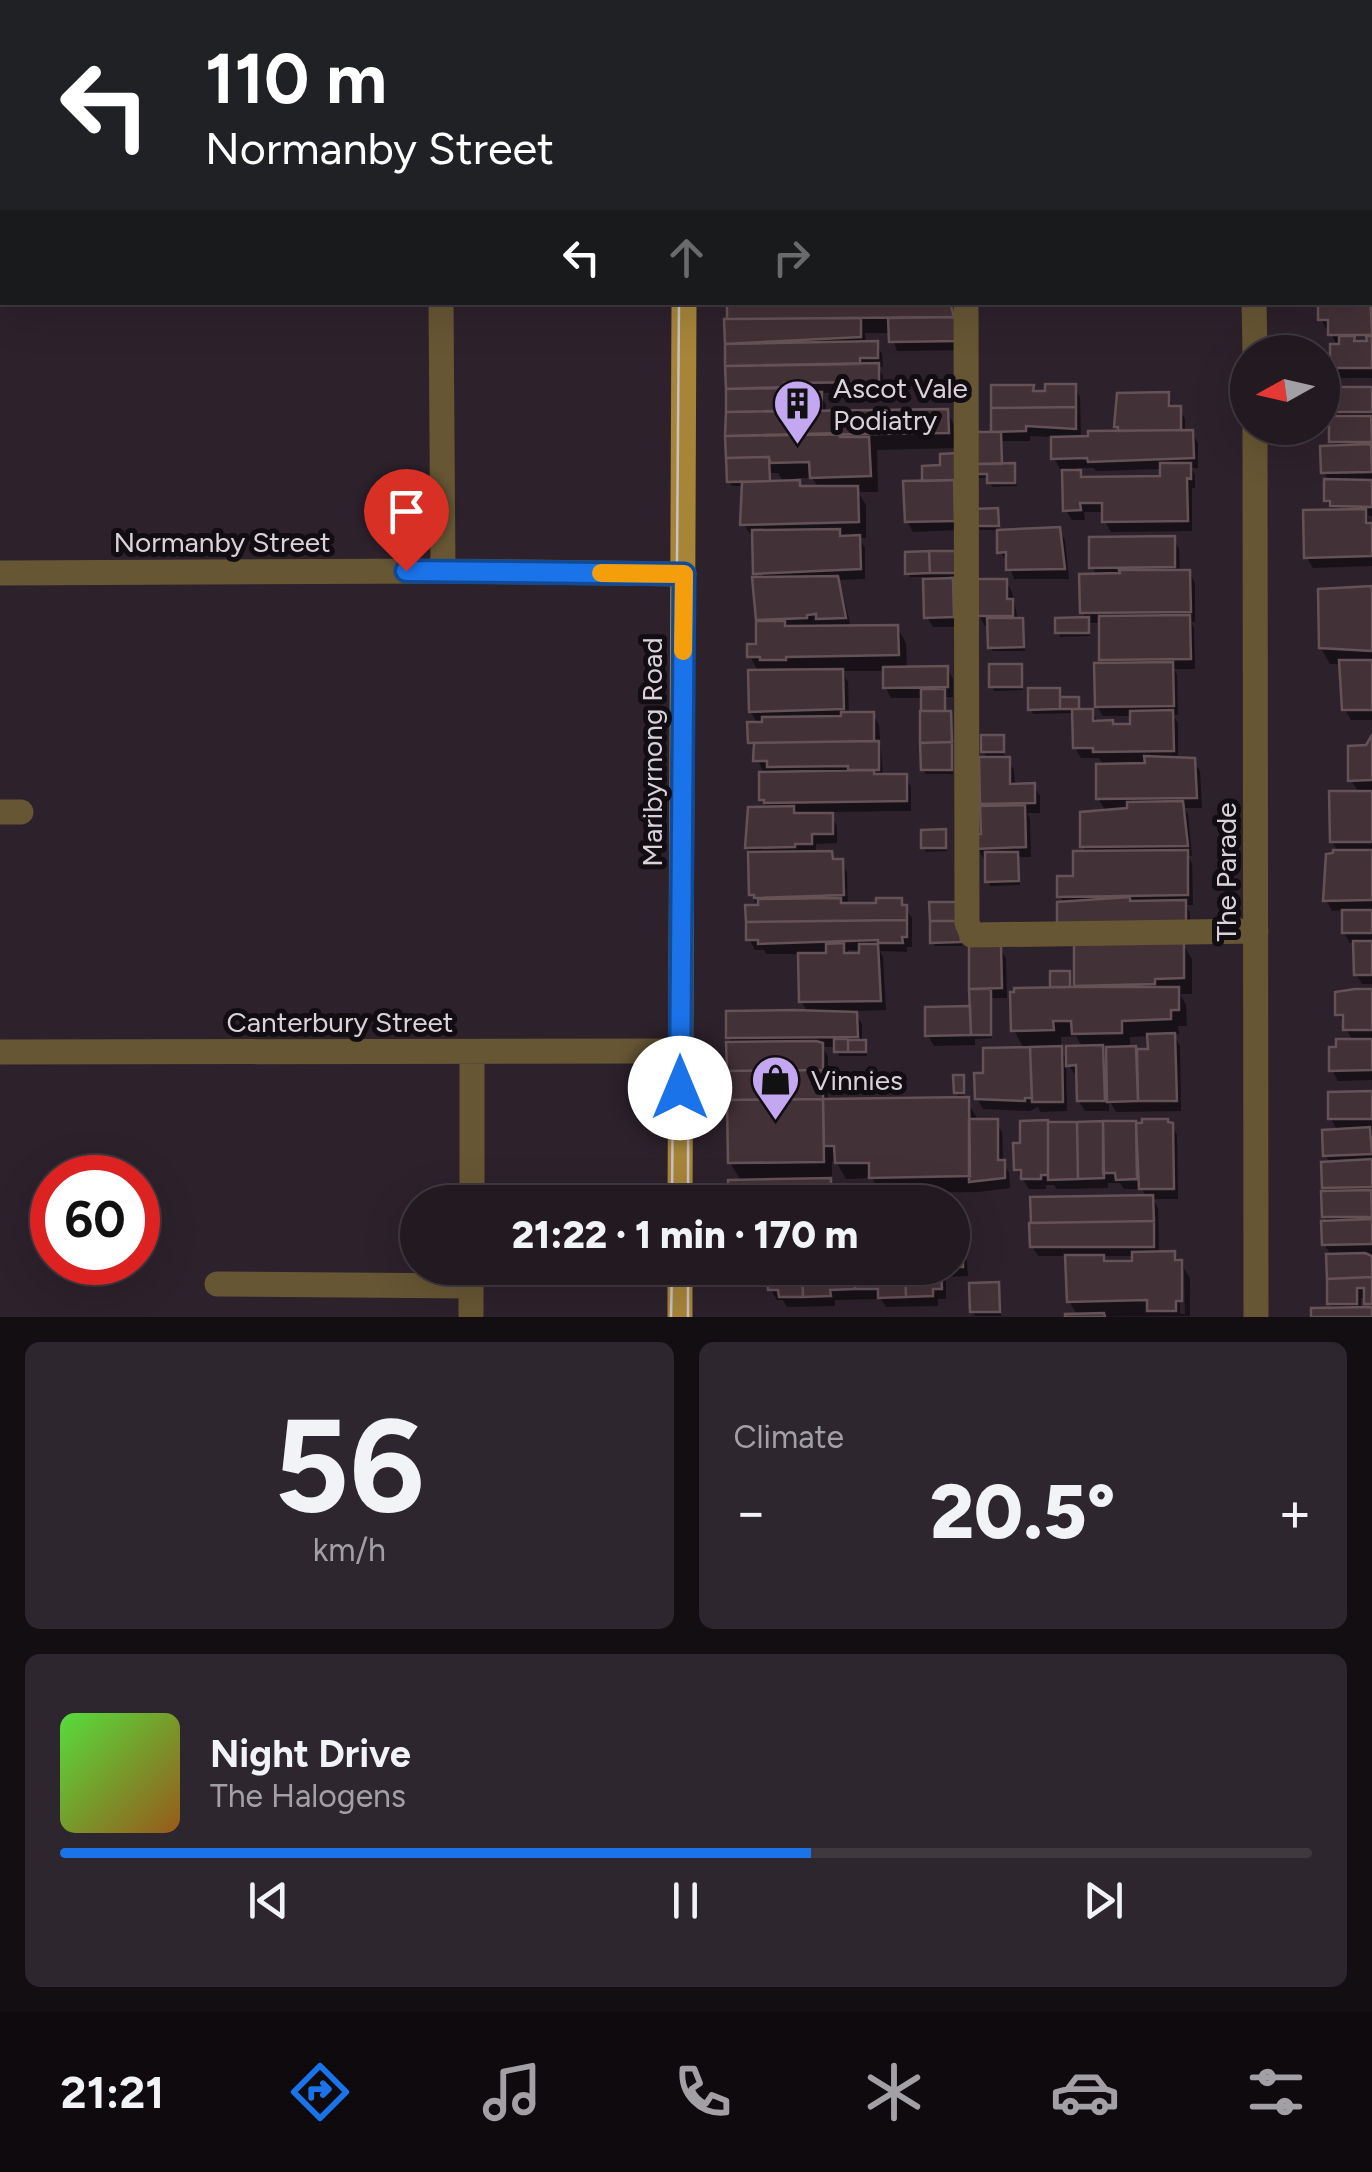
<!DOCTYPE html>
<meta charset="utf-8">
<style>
:root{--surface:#221921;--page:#2e262e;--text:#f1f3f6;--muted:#a2a0a5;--line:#3f383f;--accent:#1a73e8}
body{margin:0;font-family:Figtree,sans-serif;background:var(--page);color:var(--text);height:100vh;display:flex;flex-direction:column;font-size:38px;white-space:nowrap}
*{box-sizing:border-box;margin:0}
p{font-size:32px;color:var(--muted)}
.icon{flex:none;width:55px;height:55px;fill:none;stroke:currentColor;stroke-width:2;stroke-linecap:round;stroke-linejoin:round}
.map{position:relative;height:1317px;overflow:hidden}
.side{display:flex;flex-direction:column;gap:25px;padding:25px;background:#130e12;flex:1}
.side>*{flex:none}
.top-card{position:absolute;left:0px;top:0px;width:1372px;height:305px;box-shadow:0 10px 40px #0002,0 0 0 2px var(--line);background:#202124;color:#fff;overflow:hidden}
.needle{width:65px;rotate:262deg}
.buttons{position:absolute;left:1230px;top:335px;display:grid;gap:20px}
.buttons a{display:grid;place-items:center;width:110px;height:110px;border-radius:50%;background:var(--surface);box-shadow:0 10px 40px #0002,0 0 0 2px var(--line);font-size:50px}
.speed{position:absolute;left:30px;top:1155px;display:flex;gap:20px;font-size:50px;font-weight:700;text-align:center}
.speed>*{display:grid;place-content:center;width:130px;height:130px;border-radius:50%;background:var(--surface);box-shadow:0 10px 40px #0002,0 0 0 2px var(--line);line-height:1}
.speed .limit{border:15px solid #d22;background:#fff;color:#111}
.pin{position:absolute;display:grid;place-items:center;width:85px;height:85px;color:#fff;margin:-102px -42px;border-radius:50% 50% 50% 0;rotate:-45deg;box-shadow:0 0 10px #0007}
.pin .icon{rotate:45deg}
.me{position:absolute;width:110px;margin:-55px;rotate:0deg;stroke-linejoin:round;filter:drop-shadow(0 0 8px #0008)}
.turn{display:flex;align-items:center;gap:35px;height:210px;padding:0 40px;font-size:45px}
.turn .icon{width:130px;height:130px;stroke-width:2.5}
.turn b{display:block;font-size:70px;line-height:85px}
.lanes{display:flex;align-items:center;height:95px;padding:0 40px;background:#0003;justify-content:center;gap:50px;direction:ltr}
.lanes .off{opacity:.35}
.big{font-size:75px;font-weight:800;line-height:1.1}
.side .card{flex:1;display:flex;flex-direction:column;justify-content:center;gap:15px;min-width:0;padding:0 35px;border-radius:15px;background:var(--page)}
.side .dial{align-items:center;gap:0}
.dial b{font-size:130px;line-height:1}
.song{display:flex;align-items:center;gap:30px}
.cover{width:120px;height:120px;border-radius:15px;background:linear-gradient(135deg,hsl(110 70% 55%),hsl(30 70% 35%))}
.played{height:10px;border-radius:5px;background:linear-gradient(90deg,var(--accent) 60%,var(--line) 60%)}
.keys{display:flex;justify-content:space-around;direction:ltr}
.heat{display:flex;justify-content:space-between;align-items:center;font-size:55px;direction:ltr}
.side .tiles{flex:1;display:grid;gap:25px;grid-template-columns:1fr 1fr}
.card:last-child{grid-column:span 2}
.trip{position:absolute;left:400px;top:1185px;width:570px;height:100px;border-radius:50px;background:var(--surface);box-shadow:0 10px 40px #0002,0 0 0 2px var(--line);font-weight:800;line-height:100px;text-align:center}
.menu{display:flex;height:160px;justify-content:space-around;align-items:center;background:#0e0a0d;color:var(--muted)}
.menu .icon{width:70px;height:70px}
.menu .current{color:var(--accent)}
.menu b{font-size:45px;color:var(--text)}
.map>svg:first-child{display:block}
</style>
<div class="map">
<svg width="1372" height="1317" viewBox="0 0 1372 1317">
<rect width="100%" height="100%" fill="#2d212c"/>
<path fill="#3a2938" d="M703 0H1372V281L1370 2Z"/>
<path fill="#0007" fill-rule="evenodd" d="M1370 41H1372L1370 287Z
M1370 292 1372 378H1339L1333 368 1337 347 1330 329 1327 330 1321 319 1331 302H1370ZM1352 333H1369V344H1352Z
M729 302H951L956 310 963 350 897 351 891 333H865L866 344H876L882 354 883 367H878L883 376 884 392 819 393 826 405V413L947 412 956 428 957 448 877 450 878 492H858L866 505V538H859L865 548V579L837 580 842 590 851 628 897 627 906 643 907 669 947 668 953 679V697H946V714L952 718 953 774H926L923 770V698H891L885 687V671H842L848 682 849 715 873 714 879 725 883 777H905L911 787V811L829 812 837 826V843L816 844V854H831L835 861H841L847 872 848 906H879L900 900 912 918V947H907V952L880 951 883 957 886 1010 854 1011 862 1024V1043L867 1047V1056H839L837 1047H822L828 1056V1101L960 1100 956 1092 962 1077 965 1100 976 1116 977 1122H996L1002 1132 1003 1161 1009 1173 1010 1188 978 1192 880 1193 872 1178 846 1179 836 1161H832V1178H828L841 1202H735L730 1195 742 1182 730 1163 733 1045 729 1037 809 1014 801 1001V954H766L764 950H755L749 939 759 908 751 894 748 847 767 809 761 799 764 774 750 742 758 724 751 712 759 673 750 656 759 646 761 623 755 540 743 524 745 486H732L729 482ZM771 473H778L784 483 771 484ZM796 478H812L819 488H802ZM848 950 867 951V955H848Z
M1032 387 1036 393 1074 387 1080 397 1081 439 1121 433 1117 426 1168 395 1174 409H1179L1185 419V433H1192L1198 443V468H1191L1195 475V488H1192V531L1111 532 1105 522V512H1084L1085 520H1072L1066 510 1065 469H1060L1054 458 1053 437 1030 436V441H1002L1003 466H1014L1017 486 992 487 989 478H979L976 474 994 434 993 388ZM1077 468H1094L1096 471 1162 469V479L1084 480Z
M1372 390V516H1367L1372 526V566L1313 568 1307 558 1333 512 1326 501 1329 482 1324 472 1335 448 1332 442 1336 419 1332 412Z
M924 468 960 530 913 532 907 521 926 483Z
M997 511 1000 533 1059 530 1065 540 1069 579H1014L1008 562 1000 552 999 530H980L977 525Z
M1174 539 1179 549 1180 572H1189L1195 583V622H1191L1194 628 1195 669H1174L1177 675 1178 715H1173L1178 723V760L1193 761 1200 771 1202 808H1184L1188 814 1192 856H1188L1192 863 1193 905H1186L1190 913V936L1064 904 1060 896 1076 879 1086 853 1083 847 1106 812 1098 798 1104 766 1099 758H1081L1075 748 1074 713 1033 714 1031 709 1058 690 1061 699H1078L1080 712 1092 711 1098 723 1133 726V716H1103L1097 706 1105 665 1102 660 1101 623H1090V636L1060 637 1058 632 1087 620 1083 613 1097 576 1092 567Z
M954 553 957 576H949L958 591 959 627H933L927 617 925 577H910L908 573Z
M1006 581 1012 592 1018 620 1024 624 1025 651H992L990 626H985L979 615Z
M1372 589V720H1351L1345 710 1342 664H1330L1321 648Z
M1021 666 1023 690 994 691 992 686Z
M1002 738 1005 760H1008L1014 770 1015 786H1034L1040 796V813H1027L1030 818 1031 857H1019L1020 885 990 886 987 859H984L978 849 984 837 986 808 983 803 988 760 983 751Z
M1372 741V984H1362L1356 974V943H1350L1344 933V910L1332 911 1326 900 1339 853 1332 841 1359 793 1351 780Z
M944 832 947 851 926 852 923 848Z
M961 908 962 946H935L933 942Z
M1182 943 1192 959V994H1180L1186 1005 1187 1026H1178L1179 1034 1173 1035 1180 1046 1181 1111 1116 1112 1109 1100V1111H1085L1079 1101V1075H1075L1066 1060 1067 1111 1040 1112 1038 1107 1030 1111 983 1109 977 1098 986 1076 1024 1049 1014 1030 1055 990 1053 987 1069 974 1071 990H1080L1077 985ZM1076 1036 1083 1048 1069 1064 1059 1046H1061V1037ZM1150 1036V1051L1130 1050V1037Z
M971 948H1000L1006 958 1007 998H992V1038L975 1039V1045L934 1046 928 1036 973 1016Z
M1372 994V1080L1338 1081 1332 1070 1353 1041 1338 1014Z
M1372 1093V1317H1314L1334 1311 1330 1304 1332 1257 1324 1244 1328 1223 1324 1216 1328 1194 1324 1188 1331 1164 1325 1155 1338 1132 1331 1119ZM1361 1298H1367L1371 1311H1361Z
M1023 1123 1171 1125 1177 1135 1178 1199H1153L1158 1208 1159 1254 1174 1253 1190 1278V1316L1067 1317 1078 1316 1069 1301 1068 1256H1038L1032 1246 1147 1198 1142 1189H1124L1120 1183H1108V1188L1057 1189 1054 1185H1046V1189H1029L1016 1169 1023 1146ZM1102 1256H1134V1263L1106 1264ZM1179 1265 1184 1270 1185 1314H1180Z
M956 1234 967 1261 968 1276 946 1277V1299H938V1306L886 1307 881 1299 835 1300V1306L787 1307 783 1300H777L771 1290 770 1274 761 1275 757 1268H952V1235Z
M998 1285 1001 1316H975L972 1312Z"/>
<path fill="#423136" stroke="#655257" stroke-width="2.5" d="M1370 39H1372L1370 271Z
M1370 290 1372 335H1328V320H1318V303L1370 302Z
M727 302H950L954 317 727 319Z
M959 317V341L889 342 888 318Z
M861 318V337L725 344 724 319Z
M1339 336H1355L1354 341H1367L1366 336H1372V368H1330V344H1339Z
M878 341V358H860V364L725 366V344Z
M879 363V382L784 383V388L726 389 725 366Z
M1045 384H1076V407L991 408V385H1034L1033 391H1045Z
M789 387V392H822L821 410 726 412V389Z
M1329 387H1372V412H1329Z
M1169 392V406H1181V430L1118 431V427H1114L1117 393Z
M1076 407V429L1026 426V431L991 432V408Z
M948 409 949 433 725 436 726 412Z
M1329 416H1371L1372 442H1329Z
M1193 430 1194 458 1088 462 1087 458 1051 459V437L1088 436V431Z
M973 432H1001L1002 464H974Z
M840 433V437H869L871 476 810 478 809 462 770 463 769 457 726 458 725 436Z
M1371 444 1372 472 1321 473 1320 446Z
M958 453V480L922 481V466L940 465V454Z
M769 457 770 481 727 482 726 458Z
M1015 463V483H987V474H974V464Z
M1160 463H1191V479L1187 478 1188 521 1102 522V503H1080L1081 510 1063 511 1062 470H1081V477L1160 476Z
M1324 479 1372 480V507L1330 506V501H1324Z
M800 480V486H858L859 522 740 525 742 482Z
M954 480 955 521 905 522 903 481Z
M998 508 999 526H975L974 509Z
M1366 509V523H1372V556L1304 558 1303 510Z
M1060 527 1065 569 1006 570V552L997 553V530Z
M840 529V536L860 535 861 569 753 574 752 530Z
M1175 536V567L1089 568V537Z
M929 551 930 573 905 574V552Z
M929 551H955L956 573H930Z
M1119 570H1190L1191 612 1080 613 1079 574 1120 573Z
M838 576 846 618 816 619V614L807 615V618L756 620 752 577Z
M953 578 954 617 924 618 923 579Z
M976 579H1007V599H1013V616H977Z
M1372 586V651L1319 648 1318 589Z
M1190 615 1191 659 1099 660V616Z
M1089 617V633H1055V618Z
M987 618H1023L1024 647 988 648Z
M756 621H785V626L898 625 899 655 786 657V660H760V657H747V644H756Z
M1339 660H1372V710H1342Z
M1173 662 1174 706 1095 707 1094 663Z
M989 664H1022V687H989Z
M948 666V687L883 688V667Z
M843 669 844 709 749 712 748 670Z
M1028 688H1060V709L1028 710Z
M921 689H945V711H921Z
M1060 697H1079V709H1060Z
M1072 709H1093V721L1113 720V724H1130V711L1173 710 1174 751 1093 752V748H1073Z
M920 711H951L952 742 920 743Z
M841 712H874V741L748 743 747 722H762V717L841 716Z
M981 735H1004V752H981Z
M1372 735V780L1348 781V746L1366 745Z
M879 741V770H848V766L767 767V761H753L754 743Z
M952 742V770H921L920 743Z
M1144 756 1195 758 1197 798 1096 799V764L1145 763Z
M979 757H1010V784L1035 783V803L980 804Z
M874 770V774H907V801L764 803V800H759V772Z
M1329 791H1372V842H1330Z
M1183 801 1188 846 1080 847V812L1127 808V802Z
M1025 805 1026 847 975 849V834H981L980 806Z
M794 806V813H833V834H812V844H795V847L745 848 748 807Z
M946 829V848H921V830Z
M1188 850V895L1057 897V876H1073V851Z
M1333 850H1372V900L1323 901 1326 854 1333 853Z
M832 851 833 859H843L844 895 754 898V895H749L748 852Z
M985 852H1018L1019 881 985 882Z
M1130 897V901L1186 900V926L1057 928V902Z
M841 898V903H876V898H902V905H907V920L746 922 745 905H758V899Z
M929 902H960V921H930Z
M1342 910H1372V933H1342Z
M907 920V937H902L903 943H878V940L758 944V940H746V922Z
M930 921H960L961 942 930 943Z
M1184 940V978L1155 979V984L1074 986V942Z
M1353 941H1372V975H1354Z
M844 943V953H859V944H878L881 1001 799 1002 798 953H826V944Z
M1001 945 1002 988 969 989V946Z
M1050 971H1070V987H1050Z
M1070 987H1179V1010H1171V1019L1122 1021V1033L1072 1034 1071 1021H1053L1054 1030 1011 1031 1010 992H1014V988Z
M969 989H991V1035H971Z
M1355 989H1372V1030H1343V1015H1335V992Z
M970 1006 971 1035 925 1036V1007Z
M794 1010 857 1012 858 1037 726 1038V1011Z
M1175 1033 1177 1101H1138L1137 1049H1148L1147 1034Z
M834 1039H848V1052H834Z
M1336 1039H1372V1070L1329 1071V1047H1336Z
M848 1040H866V1052H848Z
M816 1041 823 1043V1070L727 1071 726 1042Z
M1103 1045 1105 1101H1077L1076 1065 1066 1066V1046Z
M1062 1046 1063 1102H1032L1030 1047Z
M1136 1046 1138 1101 1107 1102 1106 1047Z
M1030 1047 1032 1098H1025V1101L975 1099 974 1073H983V1048Z
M823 1070V1099L727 1100V1071Z
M953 1075H964V1093H954Z
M1372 1091V1119H1328V1092Z
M969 1097 970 1176 869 1178V1163H835L834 1146H824L823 1099Z
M823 1099 824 1162 728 1163 727 1100Z
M969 1119H998V1160H1005V1178L969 1182Z
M1142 1119H1168V1122L1173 1123 1174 1189H1139L1136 1123H1142Z
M1048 1120V1175H1041V1179H1021V1170H1014L1013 1143H1020V1121Z
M1103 1121 1104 1178 1078 1179 1077 1122Z
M1103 1121H1136L1137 1179 1116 1180 1115 1173H1103Z
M1048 1122H1077L1078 1179 1048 1180Z
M1370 1127 1372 1154 1323 1156 1322 1130Z
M1372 1159V1187L1322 1188 1321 1162Z
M831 1178V1188H835L840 1202H759V1191L728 1196V1180Z
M1321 1191 1371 1190 1372 1217H1322Z
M1153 1195 1154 1221 1031 1223 1030 1197Z
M913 1196V1202H887V1197Z
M1372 1219V1244L1322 1245 1321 1221Z
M1154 1221V1247H1030L1029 1223Z
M952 1232H957V1249H963V1267H952Z
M1175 1251V1260H1182V1301H1176V1311H1147V1300L1067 1302 1065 1255H1104V1261H1132V1252Z
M1365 1253 1372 1256V1277L1327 1279 1326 1254Z
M767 1268H802L803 1297H779L778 1290H768Z
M802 1268H854L855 1289 830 1290 831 1296 803 1297Z
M854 1268H905L906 1297 878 1298V1289H855Z
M905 1268H941L942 1289H933V1296L906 1297Z
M1372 1277V1304H1364V1288H1357V1304H1327V1279Z
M999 1282 1000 1312H970L969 1283Z
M1372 1307V1317H1311V1308Z
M1104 1313 1105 1317H1065V1314Z"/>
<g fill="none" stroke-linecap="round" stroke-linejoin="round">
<path stroke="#665634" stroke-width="25" d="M437 0V2
M715 2 718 0
M1252 2V0
M1370 8H1372
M0 279H2
M1370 281H1372
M441 302 443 571
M966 302 967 923 972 935 1256 931
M1254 302 1255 352
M1255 428 1256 1317
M0 573 443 571 684 574
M0 812H21
M0 1052 680 1051
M472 1202V1052
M217 1284 471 1286
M471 1317V1268"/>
<path stroke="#a68539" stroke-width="25" d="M685 0V2
M680 1202 684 302
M680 1317V1268"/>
<path stroke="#c9c0c8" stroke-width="2.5" d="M676 0V2
M693 0 694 2
M724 2 729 0
M1187 2 1372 1
M672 1202 679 302
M688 1202 689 802
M671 1317 672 1268
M688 1317V1268"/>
</g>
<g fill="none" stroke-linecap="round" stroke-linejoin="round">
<defs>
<path id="route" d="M406 571 684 574 680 1088"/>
</defs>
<use href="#route" stroke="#114b97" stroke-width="25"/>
<use href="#route" stroke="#1a73e8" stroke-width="18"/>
<path stroke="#f59e0b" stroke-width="18" d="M601 573 684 574 683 651"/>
</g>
<defs>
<symbol id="building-pin" viewBox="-11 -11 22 30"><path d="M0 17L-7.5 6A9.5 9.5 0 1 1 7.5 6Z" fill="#c4a7f1" stroke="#120d12"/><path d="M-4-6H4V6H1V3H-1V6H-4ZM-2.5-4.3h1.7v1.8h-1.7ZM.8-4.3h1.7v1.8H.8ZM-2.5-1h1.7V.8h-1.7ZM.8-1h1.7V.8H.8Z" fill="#111"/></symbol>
<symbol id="shop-pin" viewBox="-11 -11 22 30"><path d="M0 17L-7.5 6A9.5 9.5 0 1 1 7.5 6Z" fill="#c4a7f1" stroke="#120d12"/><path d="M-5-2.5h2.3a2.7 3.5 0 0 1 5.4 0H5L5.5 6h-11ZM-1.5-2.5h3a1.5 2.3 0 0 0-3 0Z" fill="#111"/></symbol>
</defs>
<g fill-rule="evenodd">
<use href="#building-pin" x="770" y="376" width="55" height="75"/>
<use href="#shop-pin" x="748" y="1052" width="55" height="75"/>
</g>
<g text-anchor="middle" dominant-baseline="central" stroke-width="10" stroke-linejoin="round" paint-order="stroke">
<g font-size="28" fill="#dad2d9" stroke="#120d12" text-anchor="start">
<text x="833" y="388">Ascot Vale<tspan x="833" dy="32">Podiatry</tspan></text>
<text x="811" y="1080">Vinnies</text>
</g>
<g font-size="28" fill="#dad2d9" stroke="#120d12">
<text x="222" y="542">Normanby Street</text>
<text transform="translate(652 752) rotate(-90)">Maribyrnong Road</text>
<text transform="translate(1226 872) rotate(-90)">The Parade</text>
<text x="340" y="1022">Canterbury Street</text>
</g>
</g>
</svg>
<div class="buttons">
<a><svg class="needle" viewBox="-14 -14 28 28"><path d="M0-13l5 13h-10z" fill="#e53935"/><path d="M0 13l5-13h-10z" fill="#a2a0a5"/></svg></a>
</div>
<div class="speed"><div class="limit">60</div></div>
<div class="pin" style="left:406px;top:571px;background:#d93025"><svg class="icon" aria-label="arrive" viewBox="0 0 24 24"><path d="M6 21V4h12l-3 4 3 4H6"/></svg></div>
<svg class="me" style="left:680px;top:1088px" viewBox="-20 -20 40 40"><circle r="19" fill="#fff"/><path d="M0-13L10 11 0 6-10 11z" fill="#1a73e8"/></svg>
<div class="trip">21:22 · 1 min · 170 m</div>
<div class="top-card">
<div class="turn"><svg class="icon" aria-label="left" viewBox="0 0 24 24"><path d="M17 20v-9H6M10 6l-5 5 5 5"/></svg><div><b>110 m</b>Normanby Street</div></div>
<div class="lanes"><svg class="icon" aria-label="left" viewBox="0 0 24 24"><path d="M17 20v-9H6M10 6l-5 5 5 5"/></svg><svg class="icon off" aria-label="ahead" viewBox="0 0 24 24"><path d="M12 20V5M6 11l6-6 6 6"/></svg><svg class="icon off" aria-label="right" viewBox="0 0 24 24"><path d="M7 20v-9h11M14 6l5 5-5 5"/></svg></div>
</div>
</div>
<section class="side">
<div class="tiles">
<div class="card dial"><b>56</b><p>km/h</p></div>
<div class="card"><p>Climate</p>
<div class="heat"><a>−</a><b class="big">20.5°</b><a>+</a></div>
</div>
<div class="card">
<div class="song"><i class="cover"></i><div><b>Night Drive</b><p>The Halogens</p></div></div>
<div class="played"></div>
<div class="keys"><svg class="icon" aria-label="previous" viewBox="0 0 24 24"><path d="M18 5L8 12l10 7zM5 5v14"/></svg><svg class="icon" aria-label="pause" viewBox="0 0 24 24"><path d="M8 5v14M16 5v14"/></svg><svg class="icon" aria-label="next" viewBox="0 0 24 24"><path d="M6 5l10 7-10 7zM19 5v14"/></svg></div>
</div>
</div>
</section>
<nav class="menu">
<b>21:21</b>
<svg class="icon current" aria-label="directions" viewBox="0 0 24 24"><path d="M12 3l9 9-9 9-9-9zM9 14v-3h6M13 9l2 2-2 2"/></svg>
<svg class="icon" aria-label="music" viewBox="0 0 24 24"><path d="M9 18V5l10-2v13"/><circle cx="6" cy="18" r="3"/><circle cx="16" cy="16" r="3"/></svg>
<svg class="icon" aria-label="phone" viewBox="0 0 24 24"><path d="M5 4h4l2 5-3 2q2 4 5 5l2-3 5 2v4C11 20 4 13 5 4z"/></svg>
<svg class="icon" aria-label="climate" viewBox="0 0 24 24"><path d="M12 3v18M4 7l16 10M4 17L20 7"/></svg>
<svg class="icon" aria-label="car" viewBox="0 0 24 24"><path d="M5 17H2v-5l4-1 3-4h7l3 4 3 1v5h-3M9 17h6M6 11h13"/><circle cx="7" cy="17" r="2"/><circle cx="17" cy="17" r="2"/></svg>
<svg class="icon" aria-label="filters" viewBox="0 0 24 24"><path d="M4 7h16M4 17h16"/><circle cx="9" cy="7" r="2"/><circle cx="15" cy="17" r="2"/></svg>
</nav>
